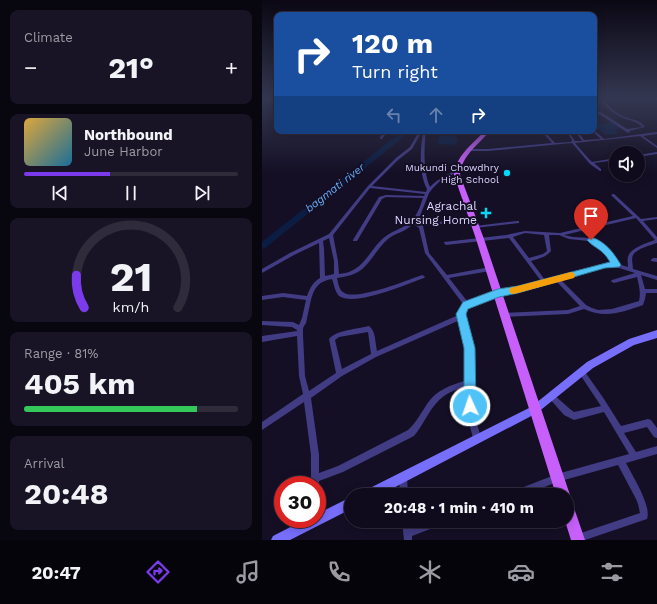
<!DOCTYPE html>
<meta charset="utf-8">
<style>
:root{--surface:#0f0b1c;--page:#181425;--text:#f1f3f6;--muted:#9b9ba3;--line:#2f2b3b;--accent:#7c3aed}
body{margin:0;font-family:"Work Sans",sans-serif;background:var(--page);color:var(--text);height:100vh;display:flex;flex-direction:column;font-size:15px;white-space:nowrap}
*{box-sizing:border-box;margin:0}
p{font-size:13px;color:var(--muted)}
.icon{flex:none;width:22px;height:22px;fill:none;stroke:currentColor;stroke-width:2;stroke-linecap:round;stroke-linejoin:round}
.map{position:relative;flex:1;overflow:hidden}
.side{display:flex;flex-direction:column;gap:10px;padding:10px;background:#08060f;width:262px}
.side>*{flex:none}
.guide{position:absolute;left:12px;top:12px;width:323px;height:122px;border-radius:8px;box-shadow:0 2px 10px #0003,0 0 0 1px var(--line);background:#1a4fa0;color:#fff;overflow:hidden}
.fabs{position:absolute;left:347px;top:146px;display:grid;gap:8px}
.fabs a{display:grid;place-items:center;width:36px;height:36px;border-radius:50%;background:var(--surface);box-shadow:0 2px 10px #0003,0 0 0 1px var(--line);font-size:20px}
.speed{position:absolute;left:12px;top:476px;display:flex;gap:8px;font-size:20px;font-weight:700;text-align:center}
.speed>*{display:grid;place-content:center;width:52px;height:52px;border-radius:50%;background:var(--surface);box-shadow:0 2px 10px #0003,0 0 0 1px var(--line);line-height:1}
.speed .limit{border:6px solid #d22;background:#fff;color:#111}
.pin{position:absolute;display:grid;place-items:center;width:34px;height:34px;color:#fff;margin:-41px -17px;border-radius:50% 50% 50% 0;rotate:-45deg;box-shadow:0 0 4px #0007}
.pin .icon{rotate:45deg}
.me{position:absolute;width:44px;margin:-22px;rotate:357deg;stroke-linejoin:round;filter:drop-shadow(0 0 3px #0008)}
.turn{display:flex;align-items:center;gap:14px;height:84px;padding:0 12px;font-size:18px}
.turn .icon{width:52px;height:52px;stroke-width:2.5}
.turn b{display:block;font-size:28px;line-height:34px}
.lanes{display:flex;align-items:center;height:38px;padding:0 12px;background:#0003;justify-content:center;gap:20px;direction:ltr}
.lanes .off{opacity:.35}
.big{font-size:30px;font-weight:700;line-height:1.1}
.side .tile{flex:1;display:flex;flex-direction:column;justify-content:center;gap:6px;min-width:0;padding:0 14px;border-radius:8px;background:var(--page)}
.side .dial{align-items:center;gap:0}
.dial svg{height:104px;overflow:visible;fill:none;stroke:var(--line);stroke-width:7;stroke-linecap:round;text-anchor:middle}
.dial text{fill:var(--text);stroke:none}
.song{display:flex;align-items:center;gap:12px}
.cover{width:48px;height:48px;border-radius:6px;background:linear-gradient(135deg,hsl(40 70% 55%),hsl(200 70% 35%))}
.played{height:4px;border-radius:2px;background:linear-gradient(90deg,var(--accent) 40%,var(--line) 40%)}
.keys{display:flex;justify-content:space-around;direction:ltr}
.heat{display:flex;justify-content:space-between;align-items:center;font-size:22px;direction:ltr}
.charge{height:6px;border-radius:3px;background:linear-gradient(90deg,#34c759 81%,var(--line) 0)}
.trip{position:absolute;left:82px;top:488px;width:230px;height:40px;border-radius:20px;background:var(--surface);box-shadow:0 2px 10px #0003,0 0 0 1px var(--line);font-weight:700;line-height:40px;text-align:center}
.dock{display:flex;height:64px;justify-content:space-around;align-items:center;background:#06040b;color:var(--muted)}
.dock .icon{width:28px;height:28px}
.dock .active{color:var(--accent)}
.dock b{font-size:18px;color:var(--text)}
main{display:flex;flex:1;min-height:0}
.map>svg:first-child{display:block}
</style>
<main>
<section class="side">
<div class="tile"><p>Climate</p>
<div class="heat"><a>−</a><b class="big">21°</b><a>+</a></div>
</div>
<div class="tile">
<div class="song"><i class="cover"></i><div><b>Northbound</b><p>June Harbor</p></div></div>
<div class="played"></div>
<div class="keys"><svg class="icon" aria-label="previous" viewBox="0 0 24 24"><path d="M18 5L8 12l10 7zM5 5v14"/></svg><svg class="icon" aria-label="pause" viewBox="0 0 24 24"><path d="M8 5v14M16 5v14"/></svg><svg class="icon" aria-label="next" viewBox="0 0 24 24"><path d="M6 5l10 7-10 7zM19 5v14"/></svg></div>
</div>
<div class="tile dial"><svg viewBox="0 0 100 80">
<path d="M14 69A42 42 0 1 1 86 69"/>
<path d="M14 69A42 42 0 0 1 8 44" stroke="#7c3aed"/>
<text x="50" y="56" font-size="32" font-weight="700">21</text>
<text x="50" y="72" font-size="11">km/h</text>
</svg></div>
<div class="tile"><p>Range · 81%</p><b class="big">405 km</b><div class="charge"></div></div>
<div class="tile"><p>Arrival</p><b class="big">20:48</b></div>
</section>
<div class="map">
<svg width="395" height="540" viewBox="0 0 395 540">
<rect width="100%" height="100%" fill="#140f25"/>
<path fill="#0b1d42" d="M350 122 359 128 353 130 356 134 344 135 332 126 335 124Z
M190 135 195 137V143L191 145 176 144 177 136Z"/>
<g fill="none" stroke-linecap="round" stroke-linejoin="round">
<path fill="#0b1d42" fill-rule="evenodd" d="M142 131H149L3 248 0 249V242L124 144Z"/>
<path fill="#413c83" fill-rule="evenodd" d="M337 98H339C346 105 352 112 361 116 371 121 376 118 383 127L367 131 368 132 366 133 337 114H332V112H339L365 129 380 127C374 120 367 121 359 117 350 113 343 106 337 98Z
M389 98H395L390 99Z
M332 130 342 139 395 132V134L381 136 395 146V148L378 136 313 143 326 158 330 162 354 158V160L332 163 339 169V171H338L328 164 310 143 226 151H208L206 150 208 149H226L290 143 279 131H282L293 143 309 142 310 140 304 131H306L313 141H320L313 131H316L322 140 339 139 331 132V131H332Z
M123 131H126L120 139H118V137Z
M160 131H164C162 147 161 172 168 187 175 179 185 175 194 170L197 171 177 182 171 188 167 193 158 216 153 223 157 224 186 221 211 222 213 223 211 224 186 223 161 226 167 253 185 275 228 267 230 269 228 271 187 278 205 301 236 291 256 288 279 281 247 238 184 245 182 243V242L244 235 263 231 298 233 371 216 350 196 349 195 351 194H352L379 219 395 217V219L381 221 395 237V243C389 245 374 249 371 255 369 259 371 265 371 269L395 276V280L379 275 383 289H395V293H384L383 299 381 305C361 312 343 319 322 309L306 314 243 317H241L240 315 241 313H243L306 310 318 306 294 281 256 292 236 295 206 306 202 313 210 348 213 415 219 439 218 442 215 443 212 442 205 415V386C197 389 189 391 182 396 168 406 163 423 152 436L81 472 57 481V485L55 488V485H49V455L42 402 0 430V422L41 394 37 376 35 336 0 342V336L35 331V330L30 327 0 325V321L31 322 37 325 40 318 44 300 21 297 0 300V296L21 293 45 296C48 288 51 282 58 278L57 243 32 255 0 273V269L28 253 67 234 106 186 134 158 148 147 156 133ZM161 133C158 149 157 175 165 189L164 192 110 186 136 160 150 149 158 135ZM108 188 163 194 162 196 124 195 117 197 91 240V241H95L120 199 124 197 161 198C158 206 156 214 150 220 143 228 132 230 124 236 111 245 104 265 89 271 86 273 81 273 77 274L76 261 71 235ZM374 218 393 240C385 243 368 248 366 257 365 260 366 264 366 267L356 264 346 249 340 243 336 240 330 238 311 237 302 235ZM150 225H153L157 228 163 253 201 304 194 316 115 351C113 342 114 331 107 326 96 329 74 330 67 339L74 373 47 391 43 376 41 335C41 333 41 331 41 329 41 327 43 325 44 323 45 320 45 317 46 314 50 297 50 282 70 279 72 284 73 292 77 296 93 307 145 284 162 278L163 277 162 276 160 275C146 280 92 302 81 292 77 290 76 282 75 278 81 277 88 276 94 273 107 267 114 249 126 239 133 233 143 232 150 225ZM263 233 282 235 285 251 281 254 267 258 251 237ZM287 235H297L307 239 326 241 333 243 336 245 343 251 351 263H343L283 280 269 261C278 258 283 258 289 251ZM67 238 72 261V274L63 276 62 249 61 241ZM343 267H354L373 273 350 280 349 281 350 282 352 283 375 277C377 285 379 293 377 301L350 309 336 310 330 308 324 305 299 280ZM198 320 204 348 205 380C189 385 174 390 165 404 159 413 154 423 146 430L76 466 57 473V455L49 398 80 376 114 357ZM106 332 109 354 80 369 73 340 77 337Z
M395 152V154L376 157V155Z
M255 221H257V223L213 228 211 227 213 226Z
M391 258H395V262L389 261V260Z
M319 368 321 369 342 399 359 426 386 419 389 420 395 428V438L392 437 385 427 362 433 374 452 395 446V454L364 463C370 475 390 506 385 519L323 540H312V538L313 535 316 534 378 513 376 504 374 499 356 465 295 482 262 495H248L249 492 295 474 367 454 342 412 312 420 302 415 287 398 286 396 287 394 289 393 291 394 308 409 312 412 339 406 317 373 316 371 317 369Z
M141 473 144 474 145 477 146 495H138L137 477 138 474Z
M140 521H148L149 527 166 521H182L181 524 150 536V540H142Z"/>
<path fill="#776efc" fill-rule="evenodd" d="M395 330V338L372 345 331 368 275 413 118 495H100L102 491 269 407 325 362 367 339Z
M89 497V509L28 540H9L11 536 44 519H55V514Z"/>
<path fill="#c75ffb" fill-rule="evenodd" d="M223 131H228C217 144 199 156 198 175L222 239 308 495 305 500V495H294L214 239 192 175C193 157 211 143 223 131Z
M305 500 310 502 323 540H309L303 521H305Z"/>
</g>
<linearGradient id="sky" x2="0" y2="1"><stop stop-color="#0b0814"/><stop offset="0.57" stop-color="#343751"/><stop offset="1" stop-color="#343751" stop-opacity="0"/></linearGradient>
<rect width="395" height="173" fill="url(#sky)"/>
<path fill="#4fc3f7" stroke="#337fa1" d="M329 237C344 242 351 252 359 265L357 267 343 268 256 293 237 297 206 309 204 314 213 348 214 406 213 410 208 412 204 410 202 406V348L194 314 201 302 236 289 256 286 348 262C340 248 333 249 325 240Z"/>
<path fill="#f59e0b" d="M309 272 312 273 313 275 312 278 252 294 248 293 247 290 248 288 252 287Z"/>
<g fill="#06d7f9" stroke="#140f25" stroke-width="1.5">
<circle cx="245" cy="173" r="4"/>
<path d="M222 207h4v4h4v4h-4v4h-4v-4h-4v-4h4z"/>
</g>
<g text-anchor="middle" dominant-baseline="central" stroke-width="4" stroke-linejoin="round" paint-order="stroke">
<g font-size="10" fill="#dbd5fe" stroke="#140f25" text-anchor="end">
<text x="237" y="167">Mukundi Chowdhry<tspan x="237" dy="12">High School</tspan></text>
</g>
<g font-size="11" font-style="italic" fill="#65b0fb" stroke="#140f25">
<text transform="translate(73 188) rotate(-38)">bagmati river</text>
</g>
<g font-size="12" fill="#dbd5fe" stroke="#140f25" text-anchor="end">
<text x="215" y="206">Agrachal<tspan x="215" dy="14">Nursing Home</tspan></text>
</g>
</g>
</svg>
<div class="fabs">
<a><svg class="icon" aria-label="sound" viewBox="0 0 24 24"><path d="M4 9h4l5-4v14l-5-4H4zM17 9q2 3 0 6"/></svg></a>
</div>
<div class="speed"><div class="limit">30</div></div>
<div class="pin" style="left:329px;top:240px;background:#d93025"><svg class="icon" aria-label="arrive" viewBox="0 0 24 24"><path d="M6 21V4h12l-3 4 3 4H6"/></svg></div>
<svg class="me" style="left:208px;top:406px" viewBox="-20 -20 40 40"><circle r="17" fill="#4fc3f7" stroke="#fff" stroke-width="3"/><path d="M0-11L8 9 0 5-8 9z" fill="#fff"/></svg>
<div class="trip">20:48 · 1 min · 410 m</div>
<div class="guide">
<div class="turn"><svg class="icon" aria-label="right" viewBox="0 0 24 24"><path d="M7 20v-9h11M14 6l5 5-5 5"/></svg><div><b>120 m</b>Turn right</div></div>
<div class="lanes"><svg class="icon off" aria-label="left" viewBox="0 0 24 24"><path d="M17 20v-9H6M10 6l-5 5 5 5"/></svg><svg class="icon off" aria-label="ahead" viewBox="0 0 24 24"><path d="M12 20V5M6 11l6-6 6 6"/></svg><svg class="icon" aria-label="right" viewBox="0 0 24 24"><path d="M7 20v-9h11M14 6l5 5-5 5"/></svg></div>
</div>
</div>
</main>
<nav class="dock">
<b>20:47</b>
<svg class="icon active" aria-label="directions" viewBox="0 0 24 24"><path d="M12 3l9 9-9 9-9-9zM9 14v-3h6M13 9l2 2-2 2"/></svg>
<svg class="icon" aria-label="music" viewBox="0 0 24 24"><path d="M9 18V5l10-2v13"/><circle cx="6" cy="18" r="3"/><circle cx="16" cy="16" r="3"/></svg>
<svg class="icon" aria-label="phone" viewBox="0 0 24 24"><path d="M5 4h4l2 5-3 2q2 4 5 5l2-3 5 2v4C11 20 4 13 5 4z"/></svg>
<svg class="icon" aria-label="climate" viewBox="0 0 24 24"><path d="M12 3v18M4 7l16 10M4 17L20 7"/></svg>
<svg class="icon" aria-label="car" viewBox="0 0 24 24"><path d="M5 17H2v-5l4-1 3-4h7l3 4 3 1v5h-3M9 17h6M6 11h13"/><circle cx="7" cy="17" r="2"/><circle cx="17" cy="17" r="2"/></svg>
<svg class="icon" aria-label="filters" viewBox="0 0 24 24"><path d="M4 7h16M4 17h16"/><circle cx="9" cy="7" r="2"/><circle cx="15" cy="17" r="2"/></svg>
</nav>
